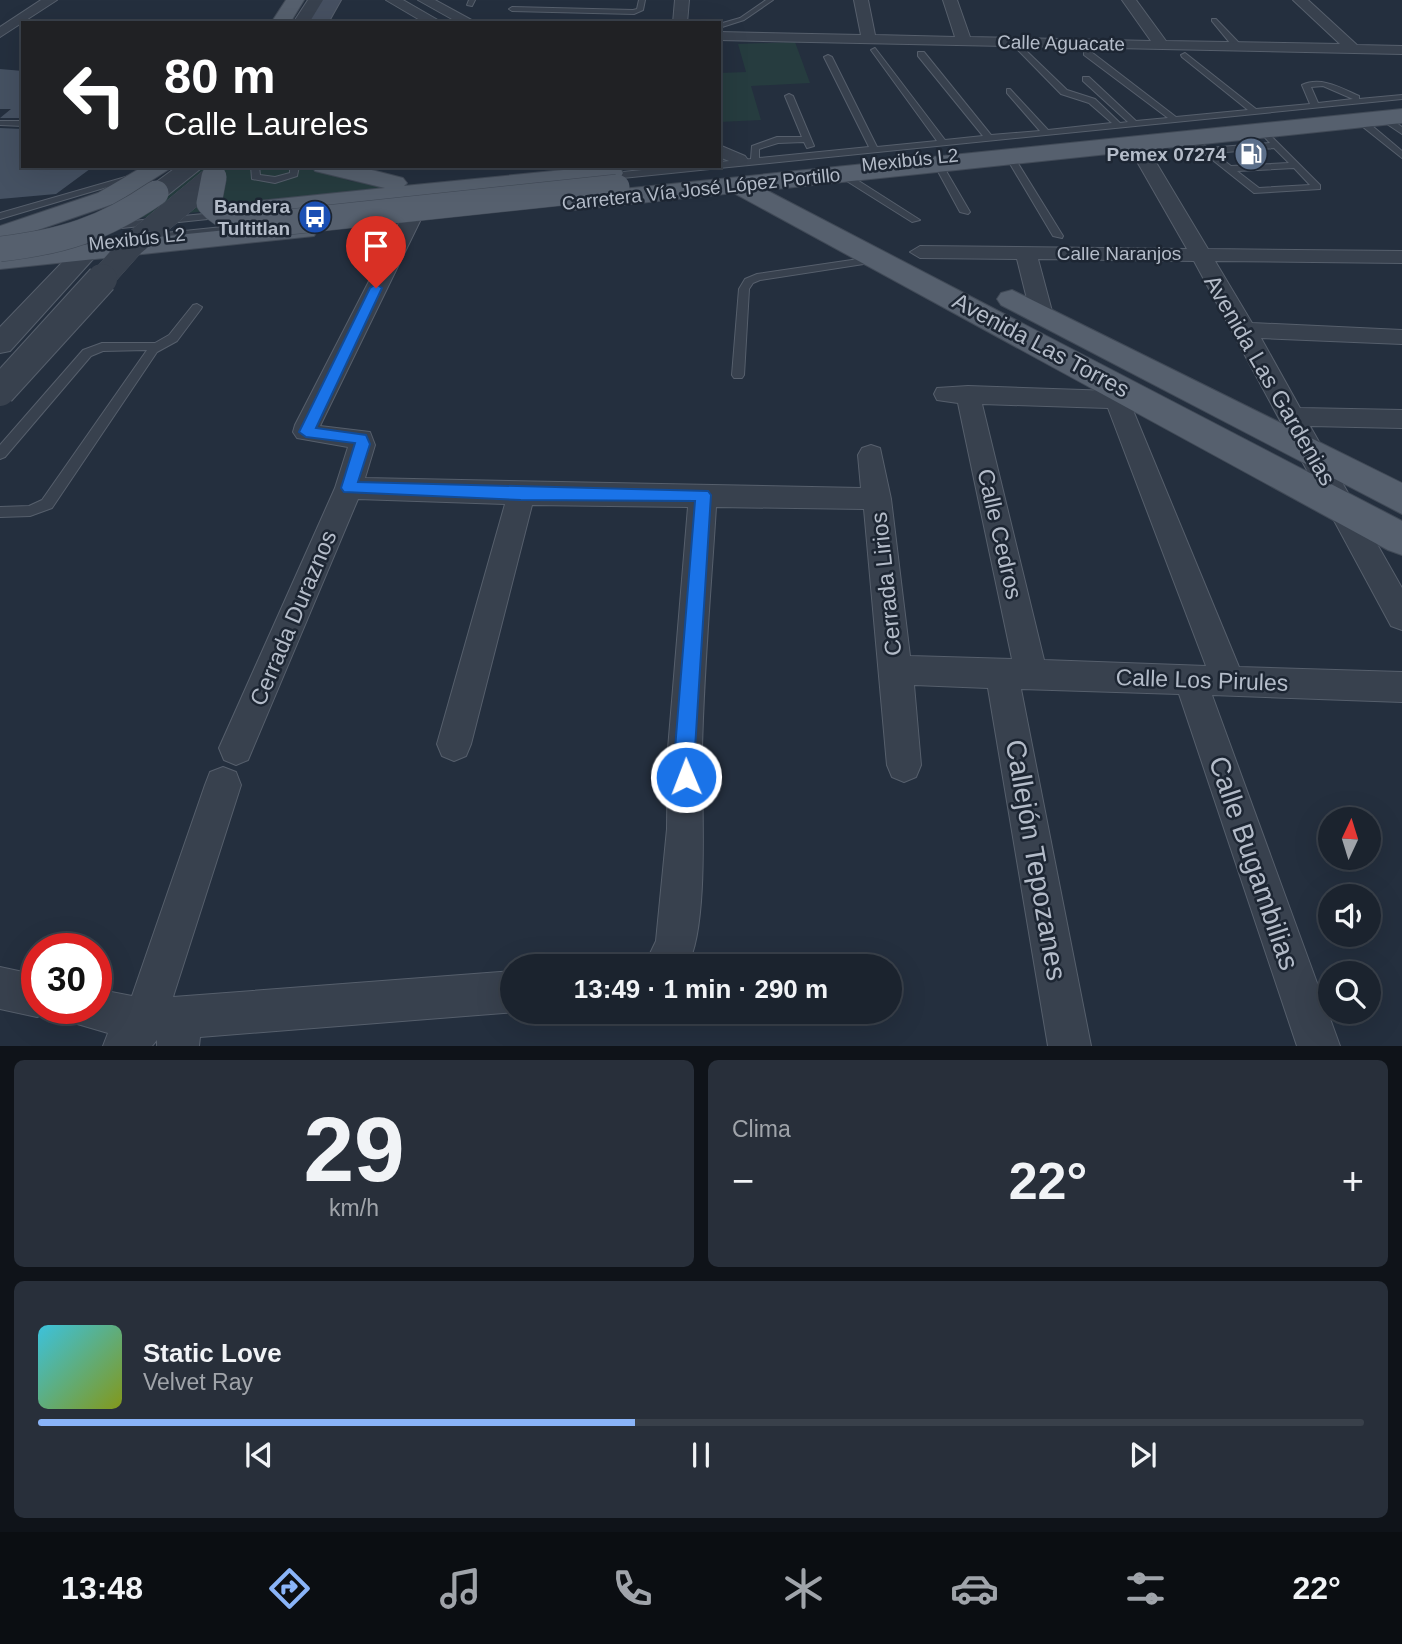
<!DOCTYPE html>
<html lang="es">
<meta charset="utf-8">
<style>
:root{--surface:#1b232e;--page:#282f3a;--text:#f1f3f6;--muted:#a0a4aa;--line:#39404a;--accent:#8ab4f8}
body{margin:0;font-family:Helvetica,sans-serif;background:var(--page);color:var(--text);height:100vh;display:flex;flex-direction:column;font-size:26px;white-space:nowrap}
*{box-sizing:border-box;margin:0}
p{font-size:23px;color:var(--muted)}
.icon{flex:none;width:38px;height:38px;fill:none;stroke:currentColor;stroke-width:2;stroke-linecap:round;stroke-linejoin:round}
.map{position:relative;height:1046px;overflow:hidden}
.panel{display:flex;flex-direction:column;gap:14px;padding:14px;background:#0f1319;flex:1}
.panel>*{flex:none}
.hud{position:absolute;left:21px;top:21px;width:700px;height:147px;border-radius:0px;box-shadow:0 7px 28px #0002,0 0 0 2px var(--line);background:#202124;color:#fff;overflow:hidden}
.needle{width:46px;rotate:4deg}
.fabs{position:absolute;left:1318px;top:807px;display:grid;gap:14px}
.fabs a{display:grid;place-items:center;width:63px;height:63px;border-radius:50%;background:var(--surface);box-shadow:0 7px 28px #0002,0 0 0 2px var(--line);font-size:35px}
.speed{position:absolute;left:21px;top:933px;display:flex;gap:14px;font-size:35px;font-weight:700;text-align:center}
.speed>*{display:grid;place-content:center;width:91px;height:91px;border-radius:50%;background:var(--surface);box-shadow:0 7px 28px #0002,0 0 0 2px var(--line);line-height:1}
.speed .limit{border:10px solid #d22;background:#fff;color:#111}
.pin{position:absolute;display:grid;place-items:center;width:60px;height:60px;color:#fff;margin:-72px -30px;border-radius:50% 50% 50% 0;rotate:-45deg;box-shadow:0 0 7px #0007}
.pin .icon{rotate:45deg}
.me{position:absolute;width:77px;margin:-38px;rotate:359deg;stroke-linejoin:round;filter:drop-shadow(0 0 5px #0008)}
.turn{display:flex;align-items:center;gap:24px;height:147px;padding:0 28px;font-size:32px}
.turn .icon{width:91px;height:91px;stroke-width:2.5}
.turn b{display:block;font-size:49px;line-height:60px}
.big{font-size:52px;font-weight:600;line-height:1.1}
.panel .card{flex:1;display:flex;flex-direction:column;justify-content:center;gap:10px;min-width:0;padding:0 24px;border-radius:10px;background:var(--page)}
.panel .dial{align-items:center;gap:0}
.dial b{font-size:91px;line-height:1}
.song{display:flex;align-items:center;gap:21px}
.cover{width:84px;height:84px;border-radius:10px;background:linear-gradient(135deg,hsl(190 70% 55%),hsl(70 70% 35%))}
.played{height:7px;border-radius:4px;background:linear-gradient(90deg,var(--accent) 45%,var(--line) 45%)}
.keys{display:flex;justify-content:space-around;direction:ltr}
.heat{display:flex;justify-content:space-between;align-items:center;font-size:38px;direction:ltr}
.panel .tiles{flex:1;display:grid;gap:14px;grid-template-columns:1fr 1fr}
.card:last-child{grid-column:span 2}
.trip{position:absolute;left:500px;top:954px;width:402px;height:70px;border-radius:35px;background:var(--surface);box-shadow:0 7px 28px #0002,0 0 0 2px var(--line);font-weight:600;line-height:70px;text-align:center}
.dock{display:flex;height:112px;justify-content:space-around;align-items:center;background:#0b0e12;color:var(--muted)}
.dock .icon{width:49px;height:49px}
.dock .selected{color:var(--accent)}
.dock b{font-size:32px;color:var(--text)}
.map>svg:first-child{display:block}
</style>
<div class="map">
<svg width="1402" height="1046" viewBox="0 0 1402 1046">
<rect width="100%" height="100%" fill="#242f3e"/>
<path fill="#263c3f" d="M795 42 810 83 751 86 761 120 719 122V73L746 72 738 44Z
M185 166H308L350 181 411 191 107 221Z"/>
<path fill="#455162" d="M0 69 23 71V118H0L11 109H0Z
M0 128 23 129V166H94L56 194 0 199Z"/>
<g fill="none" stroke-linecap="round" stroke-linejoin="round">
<defs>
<path id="service" d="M469 0H475L472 6 467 5Z
M639 0H645L643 10 634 14 512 11 509 9 512 7 633 10 637 9Z
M766 0H773L744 20 719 28V24L740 18Z
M1212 19H1216L1241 45V49H1235L1212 21Z
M1015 40 1067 90 1095 99 1120 123 1128 122 1083 81V77H1089L1136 121 1168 118 1084 55V51H1090L1176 117 1248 110 1182 57 1181 55 1185 53 1256 109 1310 104 1302 85C1321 76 1341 88 1359 96V99L1402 95V99L719 168 715 166H719V162L751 159 752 146 777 137H802L785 96 789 94 793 96 814 146 807 148 804 142 778 143 759 149V158L869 147 824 57 828 55 832 57 877 147 937 141 871 50 875 48 945 140 983 136 918 56V52H924L991 135 1040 131 1007 93V89H1010L1048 130 1112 123 1089 103 1061 94 1012 44ZM1323 86 1353 99 1318 103 1311 87Z
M1381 116H1387L1402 127V134L1381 120Z
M1358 119H1364L1402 151V158L1358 123Z
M0 121H23V126L0 125Z
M1262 127 1320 185V189L1254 193 1185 138 1192 136 1208 148 1270 143 1258 130ZM1274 148 1289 163 1231 166 1214 153ZM1294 168 1310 185 1259 188 1237 171Z
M1007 155 1014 157 1063 236 1062 238 1053 236 1006 157Z
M935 162 942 164 970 212 968 214 960 212 934 164Z
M251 166H259L260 175 275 177 290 173V166H299L297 176 275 183 252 179Z
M681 166H714L710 169 603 180 598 177 603 174Z
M834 169H840L920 220 912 222 834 173Z
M136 174 144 176 0 219V213Z
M224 212 227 213V217L112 229 107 226 112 223Z
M242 225 247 228 245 230 68 249 63 246 68 243Z
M879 256 884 259 883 261 760 280 753 283 749 289 744 375 742 378H734L732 375 739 289 745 279 757 274Z
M197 304 202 307 201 309 177 341 157 352 52 508 30 516 0 517V507L29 506 42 500 147 350 103 351 91 356 5 457 0 459V445L83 350 102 343H155L169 335 193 305Z"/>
<path id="minor" d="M41 0H57L0 37V27Z
M386 0H403L443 23H425Z
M418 0H435L477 23H459Z
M675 0H689L687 23H673Z
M854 0H868L875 35 955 37 943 0H957L970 37 1151 41 1122 0H1136L1166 41 1340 44 1293 0H1308L1357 45 1402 46V54L719 40V32L861 35Z
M1136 139 1145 144 1208 249 1402 251V263L1215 261 1252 323 1402 330V344L1261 338 1300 408 1402 410V428L1310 426 1402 588V630L1391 626 1194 261 1038 259 1053 315 1042 322 1031 315 1017 259 920 258 910 252 920 246 1187 249 1127 144Z
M719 145 745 156 748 160 739 165 719 157Z
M411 213 421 219 320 426 370 432 375 445 365 478 861 488 858 455 862 448 871 445 880 448 891 499 910 656 1012 659 958 403 937 400 934 394 937 388 968 386 1112 391 1129 384 1138 386 1141 392 1130 403 1239 667 1402 672V702L1212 695 1340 1046H1297L1179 694 1021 689 1091 1046H1048L988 688 914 685 921 765 916 777 904 782 892 777 887 765 864 509 716 507C711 587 704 668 702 748 701 799 710 926 687 966H644L656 941 667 829 668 749 688 507 532 505 471 744 466 756 454 761 442 756 437 744 505 504 358 499 248 760 236 765 224 760 219 748 335 488 348 447 297 438 293 432 295 425 401 219ZM982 404 1108 408 1206 666 1044 660Z
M223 767 236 772 241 785 173 997 513 971V1012H516L200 1037 199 1046H157V1040L152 1046H103L108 1033 74 1023 68 1008H96V989L132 996 205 785 210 772Z
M0 967 37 975V1008H53L52 1011 37 1017 0 1009Z"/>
<path id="tertiary" d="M308 0H324L310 23H293Z
M178 166H204L164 198H148L144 193 148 188Z
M85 245 94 248 98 253 94 258 10 351 0 353V327L76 248Z"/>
<path id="secondary" d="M323 0H341L328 23H309Z"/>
<path id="primary" d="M286 0H304L290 23H271Z
M1402 109V123L766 190 1402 521V555L1388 550 734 193 573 210 564 208 560 202 564 196 573 194Z
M144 166H174L116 203 0 243V226L98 193Z
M312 166H356L403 178 407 183 404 186 604 166 620 168 623 173 620 178 611 180 259 217 250 215 246 209 250 203 259 201 385 188 315 171Z
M304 222 314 224 318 230 314 236 0 269V253Z
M1012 290 1402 483V514L1001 305 997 299 1001 293Z"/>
</defs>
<use href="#service" stroke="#565f6c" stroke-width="2"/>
<use href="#minor" stroke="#565f6c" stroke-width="2"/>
<use href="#tertiary" stroke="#565f6c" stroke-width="2"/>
<use href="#secondary" stroke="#565f6c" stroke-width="2"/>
<use href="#primary" stroke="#414a57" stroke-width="2"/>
<use href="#service" fill="#38414e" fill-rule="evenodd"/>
<use href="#minor" fill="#38414e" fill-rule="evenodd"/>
<use href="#tertiary" fill="#38414e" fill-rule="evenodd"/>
<use href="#secondary" fill="#465061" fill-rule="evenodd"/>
<use href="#primary" fill="#56606e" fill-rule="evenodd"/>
<defs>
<path id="tertiary-bridge-far1" d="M100 281 133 244 214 177"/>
<path id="tertiary-bridge" d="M0 391 102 279"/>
<path id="primary-bridge" d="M214 177 209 203C225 222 247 223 270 224L617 187
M0 249C63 242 103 229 156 193"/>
</defs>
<use href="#tertiary-bridge-far1" stroke="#565f6c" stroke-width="24" stroke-linecap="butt"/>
<use href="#tertiary-bridge" stroke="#565f6c" stroke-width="32" stroke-linecap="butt"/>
<use href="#primary-bridge" stroke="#414a57" stroke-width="26" stroke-linecap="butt"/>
<use href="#tertiary-bridge-far1" stroke="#38414e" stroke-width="24"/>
<use href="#tertiary-bridge" stroke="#38414e" stroke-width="30"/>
<use href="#primary-bridge" stroke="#56606e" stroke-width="25"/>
</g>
<path fill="#1a73e8" stroke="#114b97" stroke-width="2" d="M376 284 382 288 316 428 366 435 370 444 358 482 708 491 711 495 695 749 696 777 693 784 686 787 679 784 675 749 695 501 521 500 344 492 341 488 355 443 306 437 299 432 370 288Z"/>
<defs>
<symbol id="fuel-disc" viewBox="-11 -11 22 22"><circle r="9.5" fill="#5c6f8a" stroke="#1d2633"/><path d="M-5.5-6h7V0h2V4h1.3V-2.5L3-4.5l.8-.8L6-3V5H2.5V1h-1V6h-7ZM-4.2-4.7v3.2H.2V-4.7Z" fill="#fff"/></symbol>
<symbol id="bus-disc" viewBox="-11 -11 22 22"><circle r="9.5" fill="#1a4fb4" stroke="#1d2633"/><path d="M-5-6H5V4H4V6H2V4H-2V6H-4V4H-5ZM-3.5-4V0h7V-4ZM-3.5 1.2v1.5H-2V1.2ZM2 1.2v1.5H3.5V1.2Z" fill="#fff"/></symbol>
</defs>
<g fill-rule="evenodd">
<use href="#fuel-disc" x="1232" y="135" width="38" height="38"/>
<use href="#bus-disc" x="296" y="198" width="38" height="38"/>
</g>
<g text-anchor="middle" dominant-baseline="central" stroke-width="5" stroke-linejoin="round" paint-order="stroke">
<g font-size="19" fill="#b4bcc9" stroke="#1d2633">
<text transform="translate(1061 43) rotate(1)">Calle Aguacate</text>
<text transform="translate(910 160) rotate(-6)">Mexibús L2</text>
<text transform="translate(701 189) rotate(-6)">Carretera Vía José López Portillo</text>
<text transform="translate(137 239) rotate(-6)">Mexibús L2</text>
<text x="1119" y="253">Calle Naranjos</text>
</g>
<g font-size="19" font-weight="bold" fill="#b4bcc9" stroke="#1d2633" text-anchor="end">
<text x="1226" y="154">Pemex 07274</text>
<text x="290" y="206">Bandera<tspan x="290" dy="22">Tultitlan</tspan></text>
</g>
<g font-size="23" fill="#b4bcc9" stroke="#1d2633">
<text transform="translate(1041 345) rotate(28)">Avenida Las Torres</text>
<text transform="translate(1270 380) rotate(60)">Avenida Las Gardenias</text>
<text transform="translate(1000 534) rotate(77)">Calle Cedros</text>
<text transform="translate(886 584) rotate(-96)">Cerrada Lirios</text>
<text transform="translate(293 618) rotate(-67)">Cerrada Duraznos</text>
<text transform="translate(1202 680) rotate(2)">Calle Los Pirules</text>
</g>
<g font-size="28" fill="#b4bcc9" stroke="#1d2633">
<text transform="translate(1036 860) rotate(80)">Callejón Tepozanes</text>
<text transform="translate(1254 863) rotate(71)">Calle Bugambilias</text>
</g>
</g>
</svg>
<div class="fabs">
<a><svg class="needle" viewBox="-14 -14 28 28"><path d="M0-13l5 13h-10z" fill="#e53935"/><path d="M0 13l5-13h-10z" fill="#a0a4aa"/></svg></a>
<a><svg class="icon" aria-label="sound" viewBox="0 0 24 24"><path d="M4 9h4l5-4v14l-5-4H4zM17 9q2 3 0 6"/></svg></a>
<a><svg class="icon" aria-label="search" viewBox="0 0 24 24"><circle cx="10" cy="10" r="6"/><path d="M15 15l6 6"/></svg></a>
</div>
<div class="speed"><div class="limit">30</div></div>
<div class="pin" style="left:376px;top:288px;background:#d93025"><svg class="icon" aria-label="arrive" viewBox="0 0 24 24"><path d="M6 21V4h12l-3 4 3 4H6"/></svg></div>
<svg class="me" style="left:686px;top:777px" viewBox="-20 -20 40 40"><circle r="17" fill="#1a73e8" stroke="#fff" stroke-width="3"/><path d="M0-11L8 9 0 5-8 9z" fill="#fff"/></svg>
<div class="trip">13:49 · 1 min · 290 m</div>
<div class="hud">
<div class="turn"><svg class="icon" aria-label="left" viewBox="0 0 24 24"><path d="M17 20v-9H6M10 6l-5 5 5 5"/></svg><div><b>80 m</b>Calle Laureles</div></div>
</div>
</div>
<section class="panel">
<div class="tiles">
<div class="card dial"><b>29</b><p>km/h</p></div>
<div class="card"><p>Clima</p>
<div class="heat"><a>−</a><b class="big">22°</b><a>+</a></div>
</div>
<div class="card">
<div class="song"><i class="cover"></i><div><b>Static Love</b><p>Velvet Ray</p></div></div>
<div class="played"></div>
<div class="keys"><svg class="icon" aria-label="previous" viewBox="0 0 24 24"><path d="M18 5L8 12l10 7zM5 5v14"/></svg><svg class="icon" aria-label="pause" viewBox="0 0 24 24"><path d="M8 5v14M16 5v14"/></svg><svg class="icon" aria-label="next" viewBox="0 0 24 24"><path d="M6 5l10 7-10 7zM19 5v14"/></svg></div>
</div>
</div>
</section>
<nav class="dock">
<b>13:48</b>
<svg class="icon selected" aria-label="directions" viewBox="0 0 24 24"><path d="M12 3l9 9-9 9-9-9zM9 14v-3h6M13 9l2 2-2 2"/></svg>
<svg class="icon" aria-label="music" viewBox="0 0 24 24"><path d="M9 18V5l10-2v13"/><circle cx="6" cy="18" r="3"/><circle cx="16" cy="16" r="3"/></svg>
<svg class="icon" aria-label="phone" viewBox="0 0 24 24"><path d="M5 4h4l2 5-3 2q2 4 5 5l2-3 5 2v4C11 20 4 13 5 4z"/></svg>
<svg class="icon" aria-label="climate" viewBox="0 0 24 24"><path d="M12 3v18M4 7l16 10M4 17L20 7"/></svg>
<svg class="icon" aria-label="car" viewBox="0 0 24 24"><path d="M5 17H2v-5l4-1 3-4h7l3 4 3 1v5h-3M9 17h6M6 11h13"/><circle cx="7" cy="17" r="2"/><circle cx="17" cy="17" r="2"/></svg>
<svg class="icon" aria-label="filters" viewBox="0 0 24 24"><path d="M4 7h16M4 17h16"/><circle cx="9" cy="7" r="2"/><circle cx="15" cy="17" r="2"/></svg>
<b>22°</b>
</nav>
